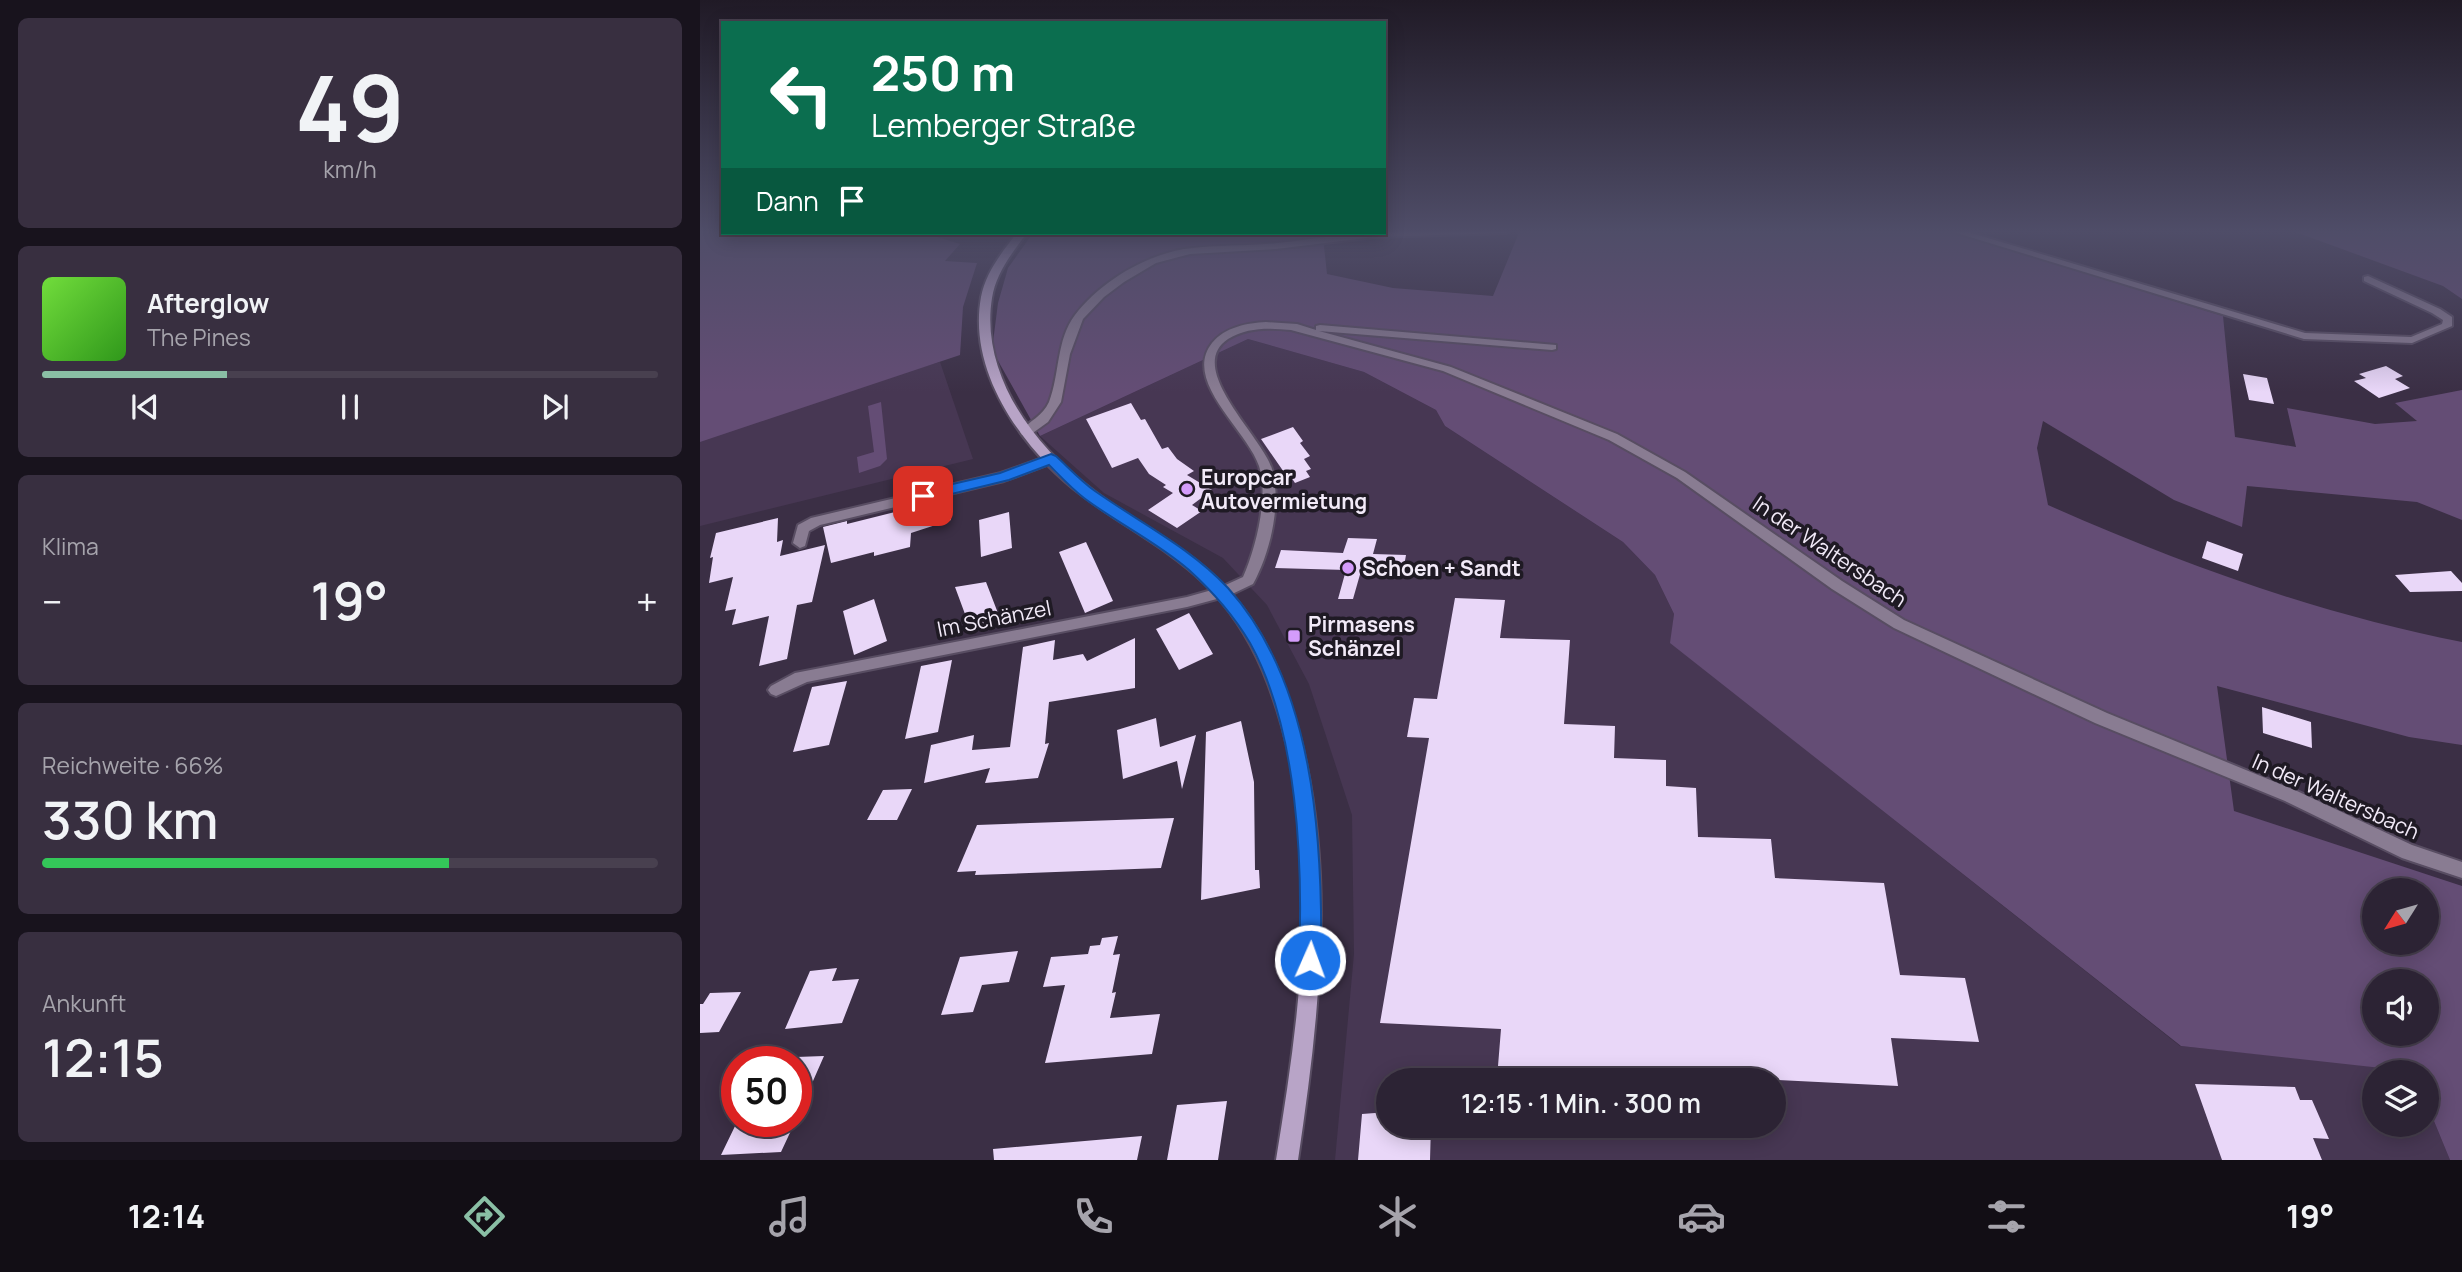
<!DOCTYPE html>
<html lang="de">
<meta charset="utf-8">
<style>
:root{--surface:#2c2334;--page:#382f40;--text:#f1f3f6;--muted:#a6a4ac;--line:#48404f;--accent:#8abfa5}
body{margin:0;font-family:Manrope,sans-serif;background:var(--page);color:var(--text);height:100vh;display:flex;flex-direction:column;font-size:26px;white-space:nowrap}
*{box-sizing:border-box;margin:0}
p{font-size:23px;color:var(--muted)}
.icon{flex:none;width:38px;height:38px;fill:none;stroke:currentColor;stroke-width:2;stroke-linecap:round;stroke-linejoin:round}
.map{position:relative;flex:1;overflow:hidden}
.panel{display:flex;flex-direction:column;gap:18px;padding:18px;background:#18131d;width:700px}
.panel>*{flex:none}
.banner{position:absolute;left:21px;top:21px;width:665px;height:214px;border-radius:0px;box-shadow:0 4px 18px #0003,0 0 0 2px var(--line);background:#0b6e4f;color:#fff;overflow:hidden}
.needle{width:46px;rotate:233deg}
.fabs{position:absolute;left:1662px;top:878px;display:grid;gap:14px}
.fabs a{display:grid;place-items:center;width:77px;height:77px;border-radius:50%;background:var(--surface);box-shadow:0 4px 18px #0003,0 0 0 2px var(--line);font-size:35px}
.speed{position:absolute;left:21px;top:1046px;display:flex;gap:14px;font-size:35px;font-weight:700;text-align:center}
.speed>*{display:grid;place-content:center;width:91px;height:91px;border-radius:50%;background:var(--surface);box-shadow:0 4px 18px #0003,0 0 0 2px var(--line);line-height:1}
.speed .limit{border:10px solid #d22;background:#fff;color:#111}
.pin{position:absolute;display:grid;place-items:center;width:60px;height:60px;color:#fff;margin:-30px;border-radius:14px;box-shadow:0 4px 10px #0006}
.me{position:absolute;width:77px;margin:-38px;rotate:2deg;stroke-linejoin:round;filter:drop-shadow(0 0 5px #0008)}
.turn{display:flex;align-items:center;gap:24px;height:147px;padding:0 35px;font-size:32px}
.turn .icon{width:91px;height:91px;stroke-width:2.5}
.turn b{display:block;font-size:49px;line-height:60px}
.then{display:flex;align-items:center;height:66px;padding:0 35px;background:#0003;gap:14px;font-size:26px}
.big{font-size:52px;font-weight:600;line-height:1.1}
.panel .widget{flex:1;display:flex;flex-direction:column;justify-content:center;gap:10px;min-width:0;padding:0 24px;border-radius:10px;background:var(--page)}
.panel .dial{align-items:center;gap:0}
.dial b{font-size:91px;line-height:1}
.song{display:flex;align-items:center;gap:21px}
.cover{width:84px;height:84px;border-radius:10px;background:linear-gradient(135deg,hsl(100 70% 55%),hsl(110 70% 35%))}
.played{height:7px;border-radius:4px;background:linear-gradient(90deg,var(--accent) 30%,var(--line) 30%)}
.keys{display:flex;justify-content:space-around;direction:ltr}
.heat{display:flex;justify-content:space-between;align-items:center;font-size:38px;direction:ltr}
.charge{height:10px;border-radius:5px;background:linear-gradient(90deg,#34c759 66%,var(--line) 0)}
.trip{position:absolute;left:676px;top:1068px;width:410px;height:70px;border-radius:35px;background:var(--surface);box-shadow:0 4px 18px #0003,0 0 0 2px var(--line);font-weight:600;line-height:70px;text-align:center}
.tabs{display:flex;height:112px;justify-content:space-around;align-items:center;background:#120e15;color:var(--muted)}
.tabs .icon{width:49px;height:49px}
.tabs .active{color:var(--accent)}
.tabs b{font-size:32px;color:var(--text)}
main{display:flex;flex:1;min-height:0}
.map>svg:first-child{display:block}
</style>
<main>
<section class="panel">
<div class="widget dial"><b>49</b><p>km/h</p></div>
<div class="widget">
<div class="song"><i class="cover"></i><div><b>Afterglow</b><p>The Pines</p></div></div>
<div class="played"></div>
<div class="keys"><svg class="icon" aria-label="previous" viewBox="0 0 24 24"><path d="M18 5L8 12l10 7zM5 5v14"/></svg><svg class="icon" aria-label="pause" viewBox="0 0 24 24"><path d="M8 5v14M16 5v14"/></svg><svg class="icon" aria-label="next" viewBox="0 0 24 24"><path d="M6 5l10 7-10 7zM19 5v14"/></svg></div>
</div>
<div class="widget"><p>Klima</p>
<div class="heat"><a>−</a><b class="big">19°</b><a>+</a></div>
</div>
<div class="widget"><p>Reichweite · 66%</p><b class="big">330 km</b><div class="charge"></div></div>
<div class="widget"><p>Ankunft</p><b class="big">12:15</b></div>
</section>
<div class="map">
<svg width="1762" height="1160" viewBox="0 0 1762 1160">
<rect width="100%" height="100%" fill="#3b2f45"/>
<path fill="#473753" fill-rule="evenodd" d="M548 339 664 372 736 410 745 426 923 542 955 575 974 614 971 643 1480 1046 1713 1070 1715 1073H1675V1125H1727V1104L1750 1160H635L654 954 652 815 609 684 567 605 523 558 404 493 340 436ZM688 1080H1073V1125H688Z
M240 362 273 459 0 526V432L70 408Z"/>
<path fill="#644d75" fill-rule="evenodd" d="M0 230H23V233H244L237 237 260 244 245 261 277 263 263 307 260 355 0 442Z
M817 230H1245L1523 316 1535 437 1596 447 1587 408 1675 424 1717 421 1695 403 1762 390V520L1717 502 1547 486 1542 527 1474 500 1343 421 1337 448 1348 505C1481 564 1619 614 1762 642V745L1709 737 1517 686 1534 811 1762 886V1160H1750L1727 1104V1073L1481 1046 970 643 974 614 955 575 923 542 745 426 736 410 664 372 548 339 340 436 292 350 298 303 308 268 333 233H644L623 237 627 274 693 288 793 296 818 235ZM1675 891H1727V943H1675ZM1675 982H1727V1034H1675Z
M1590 230H1762V299L1743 286Z
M181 402 187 459 180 466 159 473 157 457 174 452 168 406Z"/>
<path fill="#e9d7f8" d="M1686 366 1703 376 1695 379 1710 388 1679 398 1654 381 1666 378 1659 374Z
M1543 374 1567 378 1574 404 1549 400Z
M431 403 441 420 445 419 462 449 468 447 477 459 494 471 487 475 512 490 492 505 502 511 477 528 448 510 473 493 463 487 466 485 449 474 438 458 412 468 386 419Z
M593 427 603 441 600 443 610 456 604 459 611 469 606 471 610 477 595 483 591 477 588 478 561 439Z
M251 498V520L211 533 210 547 174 556V552L131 563 123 527 147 521V524Z
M309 512 312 548 281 557 279 520Z
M78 518 77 542 83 540 80 556 125 545 112 602 97 605 87 659 59 666 69 616 32 625 36 609 25 611 33 577 9 583 13 557 10 558 16 533Z
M648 538 677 539 673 554 706 555 703 572 661 571 653 599H638L646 570 575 568 581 550 643 553Z
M1507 541 1543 554 1538 571 1502 558Z
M386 542 413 601 385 613 359 552Z
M1751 571 1762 583V591L1710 592 1695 575Z
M286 582 301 621 272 633 255 587Z
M755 598 805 600 800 638 870 640 864 724 915 726 914 758 966 760V786L996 788 998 837 1071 839 1075 878 1184 883 1200 975 1265 978 1279 1042 1191 1038 1198 1086 798 1066 801 1029 680 1023 729 738 707 737 714 698 737 699Z
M174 599 187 641 154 655 143 611Z
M489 613 513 654 479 670 456 629Z
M435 638V688L349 702 345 744 349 743 338 778 285 783 290 768 224 783 231 745 274 735 272 750 310 747 323 647 355 640 353 660 383 654 387 661Z
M252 660 238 732 205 739 221 666Z
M147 681 129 745 93 752 112 687Z
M1562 707 1611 722 1612 748 1563 733Z
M456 718 460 747 496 735 482 789 477 761 423 779 417 730Z
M541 721 554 782 555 870H559L560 888 501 900 506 732Z
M212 789 197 820H167L183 790Z
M474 818 461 868 275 875 276 871 257 872 277 825Z
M418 936 413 955 420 954 412 993 416 992 410 1018 460 1014 452 1054 345 1063 365 985 343 987 351 957 388 954 390 946 400 945 402 938Z
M318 951 309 982 282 985 273 1012 241 1015 260 957Z
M137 968 132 981 159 979 142 1023 85 1029 110 971Z
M41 992 19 1032 0 1033V1004H3L10 993Z
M124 1056 113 1081 96 1118V1057Z
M1495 1084 1595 1087 1600 1100H1612L1629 1139 1613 1138 1622 1160H1522Z
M527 1101 518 1160H467L477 1105Z
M688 1112V1125H731L730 1160H658L662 1114Z
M37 1122H95L81 1152 21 1155Z
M442 1136 437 1160H294L293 1149Z"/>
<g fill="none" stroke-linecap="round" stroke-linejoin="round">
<defs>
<path id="minor" d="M723 230H811L806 233 674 237 576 249 490 254 456 263 424 282 404 297 383 319 370 354 361 402 348 422 330 435H322L320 432C329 421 343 416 349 402 360 374 356 340 375 315 401 281 449 252 493 248 521 245 550 246 578 243 614 239 648 233 684 233V231Z
M1247 230H1261L1605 333 1711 337 1742 324 1743 320 1732 313 1664 281V277L1668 276 1740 309 1752 317V326L1712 343 1604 339Z
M566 322 597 324 616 330V326L620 325 856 345V349L852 350 619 331 751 367 917 434 985 472 1142 581 1204 620 1407 713 1597 791 1712 845 1762 862V878L1702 858 1585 801 1395 723 1194 628 1132 589 977 478 909 440 743 371 591 330C569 328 548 327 528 339 484 368 563 437 572 469 582 504 570 553 553 584L528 596 487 607 107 682 76 696 71 694 68 690 71 686 95 673 487 597 519 588 543 577C556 548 569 496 559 466 547 430 482 381 512 343 525 327 547 323 566 322Z
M351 455 357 459 355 462 304 481 120 525 109 531 105 546 100 548 93 543 98 525 111 518 301 473Z"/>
<path id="secondary" d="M317 233H327C312 253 296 273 292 298 280 373 333 445 390 488 429 519 475 540 512 574 542 601 565 638 580 675 641 830 622 999 598 1160H576C602 1001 627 824 563 671 549 638 530 608 504 583 468 548 423 526 383 496 325 452 267 374 281 297 286 272 302 252 317 233Z"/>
</defs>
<use href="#minor" stroke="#584d62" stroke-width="4"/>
<use href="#secondary" stroke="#584d62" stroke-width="4"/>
<use href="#minor" fill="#897c92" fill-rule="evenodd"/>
<use href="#secondary" fill="#b8a4c7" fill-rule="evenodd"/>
</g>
<linearGradient id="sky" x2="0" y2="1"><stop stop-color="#201a26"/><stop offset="0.59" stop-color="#4f4d68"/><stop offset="1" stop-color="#4f4d68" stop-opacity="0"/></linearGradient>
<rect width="1762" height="392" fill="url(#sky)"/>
<path fill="#1a73e8" stroke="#114b97" stroke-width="2" d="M351 454 356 456C369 468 381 481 395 491 439 522 491 548 528 588 614 683 623 839 621 960L618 968 610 971 602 968 599 960C603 863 598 730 550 643 534 616 512 591 489 570 457 542 417 523 384 498 371 488 360 476 349 465L309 480 223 501 216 496 218 492 300 473Z"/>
<g fill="#d49cfb" stroke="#1f1a24" stroke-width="2.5">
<circle cx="487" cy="489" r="7"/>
<circle cx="648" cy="568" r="7"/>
<rect x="587" y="629" width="14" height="14" rx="3.5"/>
</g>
<g text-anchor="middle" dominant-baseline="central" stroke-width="7" stroke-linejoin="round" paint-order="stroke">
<g font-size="21" font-weight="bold" fill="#f2eaf8" stroke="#1f1a24" text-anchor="start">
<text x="501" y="477">Europcar<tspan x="501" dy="24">Autovermietung</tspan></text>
<text x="662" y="568">Schoen + Sandt</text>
<text x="608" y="624">Pirmasens<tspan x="608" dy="24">Schänzel</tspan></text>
</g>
<g font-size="21" fill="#f2eaf8" stroke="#1f1a24">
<text transform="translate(1130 551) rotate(34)">In der Waltersbach</text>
<text transform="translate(294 618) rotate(-11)">Im Schänzel</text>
<text transform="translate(1636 796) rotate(24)">In der Waltersbach</text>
</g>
</g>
</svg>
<div class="fabs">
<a><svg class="needle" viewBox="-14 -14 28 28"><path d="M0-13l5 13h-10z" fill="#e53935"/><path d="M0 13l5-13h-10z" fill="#a6a4ac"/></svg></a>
<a><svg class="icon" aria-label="sound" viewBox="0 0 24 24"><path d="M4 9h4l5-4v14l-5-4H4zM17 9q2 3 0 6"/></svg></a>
<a><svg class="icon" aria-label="layers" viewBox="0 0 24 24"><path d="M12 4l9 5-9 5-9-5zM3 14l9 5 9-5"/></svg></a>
</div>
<div class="speed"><div class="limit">50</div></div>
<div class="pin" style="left:223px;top:496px;background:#d93025"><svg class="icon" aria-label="arrive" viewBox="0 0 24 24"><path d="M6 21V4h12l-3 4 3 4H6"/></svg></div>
<svg class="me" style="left:610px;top:960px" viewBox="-20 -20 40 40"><circle r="17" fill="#1a73e8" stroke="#fff" stroke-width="3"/><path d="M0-11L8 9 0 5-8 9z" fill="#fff"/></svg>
<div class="trip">12:15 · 1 Min. · 300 m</div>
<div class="banner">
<div class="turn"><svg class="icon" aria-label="left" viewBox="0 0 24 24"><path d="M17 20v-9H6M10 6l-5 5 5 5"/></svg><div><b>250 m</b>Lemberger Straße</div></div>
<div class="then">Dann<svg class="icon" aria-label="arrive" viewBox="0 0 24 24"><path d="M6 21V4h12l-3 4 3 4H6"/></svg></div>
</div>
</div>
</main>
<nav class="tabs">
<b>12:14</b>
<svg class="icon active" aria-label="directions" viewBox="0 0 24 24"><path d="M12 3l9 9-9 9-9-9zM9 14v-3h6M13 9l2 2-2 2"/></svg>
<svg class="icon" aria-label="music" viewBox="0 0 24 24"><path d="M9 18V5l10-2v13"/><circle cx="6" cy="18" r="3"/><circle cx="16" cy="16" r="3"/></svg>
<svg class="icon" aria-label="phone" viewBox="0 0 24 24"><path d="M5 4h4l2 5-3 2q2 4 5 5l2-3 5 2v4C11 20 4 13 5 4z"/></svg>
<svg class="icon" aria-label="climate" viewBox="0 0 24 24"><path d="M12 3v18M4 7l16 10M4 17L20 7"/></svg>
<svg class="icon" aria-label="car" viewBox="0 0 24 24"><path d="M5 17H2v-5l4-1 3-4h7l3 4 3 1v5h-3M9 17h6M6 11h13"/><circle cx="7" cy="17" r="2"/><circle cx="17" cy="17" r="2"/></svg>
<svg class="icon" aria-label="filters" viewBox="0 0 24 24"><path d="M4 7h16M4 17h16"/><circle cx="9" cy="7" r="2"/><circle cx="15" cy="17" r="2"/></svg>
<b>19°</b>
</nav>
